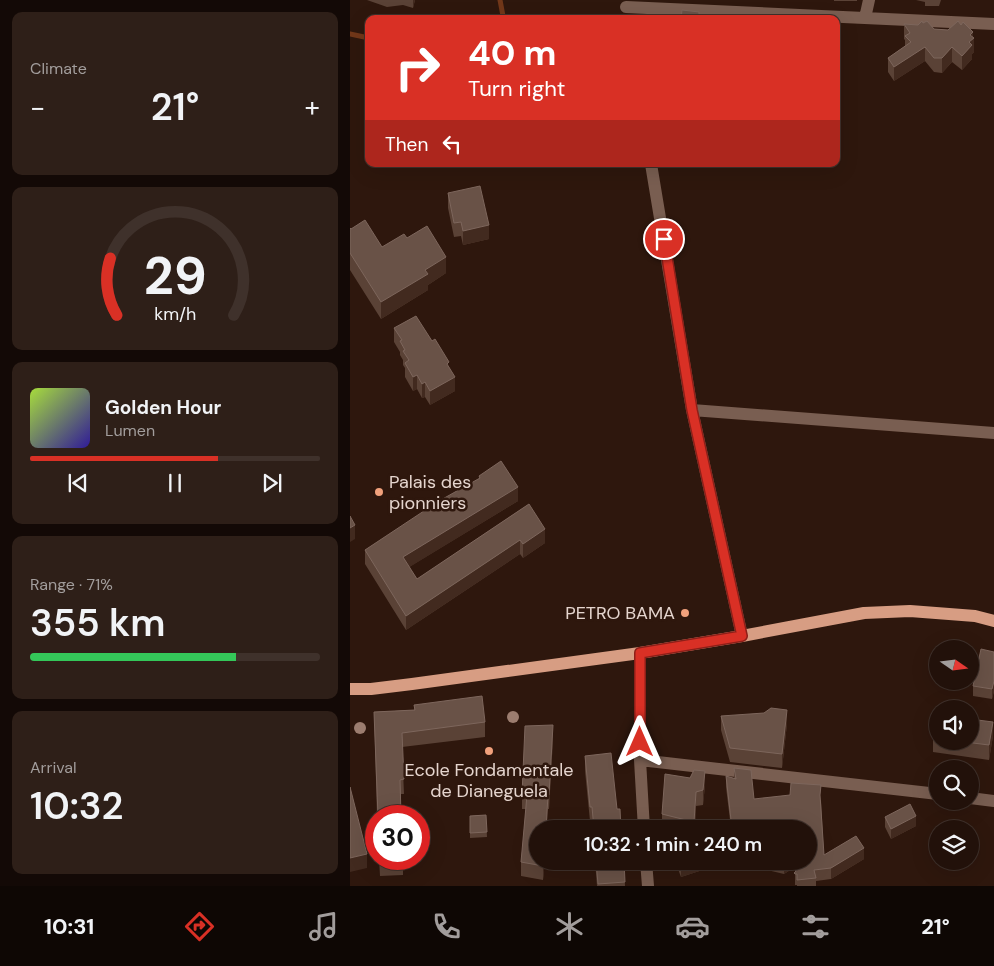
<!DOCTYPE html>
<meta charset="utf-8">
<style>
:root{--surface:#22110a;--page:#2e1f18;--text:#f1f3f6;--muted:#a29d9c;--line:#3f312b;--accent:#d93025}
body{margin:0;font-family:"DM Sans",sans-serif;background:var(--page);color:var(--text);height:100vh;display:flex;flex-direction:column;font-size:19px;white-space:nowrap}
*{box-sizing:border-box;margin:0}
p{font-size:16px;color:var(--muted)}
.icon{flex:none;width:28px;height:28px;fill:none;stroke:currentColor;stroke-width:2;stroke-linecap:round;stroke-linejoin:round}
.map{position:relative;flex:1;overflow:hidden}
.side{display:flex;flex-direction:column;gap:12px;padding:12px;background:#130906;width:350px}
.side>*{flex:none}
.banner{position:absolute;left:15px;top:15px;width:475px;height:152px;border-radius:10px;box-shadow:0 5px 20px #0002,0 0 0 1px var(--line);background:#d93025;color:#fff;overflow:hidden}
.needle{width:32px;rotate:104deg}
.fabs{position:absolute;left:579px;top:640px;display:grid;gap:10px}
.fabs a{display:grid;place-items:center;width:50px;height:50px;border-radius:50%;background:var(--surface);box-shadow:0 5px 20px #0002,0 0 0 1px var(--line);font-size:25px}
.speed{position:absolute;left:15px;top:805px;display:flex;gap:10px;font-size:25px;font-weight:700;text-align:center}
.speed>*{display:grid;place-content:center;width:65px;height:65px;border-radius:50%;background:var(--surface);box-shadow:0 5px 20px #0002,0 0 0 1px var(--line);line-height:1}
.speed .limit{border:8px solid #d22;background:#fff;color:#111}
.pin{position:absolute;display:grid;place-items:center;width:42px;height:42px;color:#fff;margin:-21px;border:2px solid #fff;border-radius:50%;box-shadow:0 1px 5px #0007}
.me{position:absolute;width:55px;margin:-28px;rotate:0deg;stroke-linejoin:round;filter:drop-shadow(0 0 4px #0008)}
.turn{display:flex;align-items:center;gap:18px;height:105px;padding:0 20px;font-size:22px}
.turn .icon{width:65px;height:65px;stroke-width:2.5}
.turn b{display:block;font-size:35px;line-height:42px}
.then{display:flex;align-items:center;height:48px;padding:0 20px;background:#0003;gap:10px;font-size:19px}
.big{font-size:38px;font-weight:600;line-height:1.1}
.side .tile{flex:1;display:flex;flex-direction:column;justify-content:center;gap:8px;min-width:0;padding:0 18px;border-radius:10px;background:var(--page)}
.side .dial{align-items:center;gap:0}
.dial svg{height:130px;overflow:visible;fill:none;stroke:var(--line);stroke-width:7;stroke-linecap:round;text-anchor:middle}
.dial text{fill:var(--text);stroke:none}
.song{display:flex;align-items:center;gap:15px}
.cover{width:60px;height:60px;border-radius:8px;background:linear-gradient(135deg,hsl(80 70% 55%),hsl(250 70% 35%))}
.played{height:5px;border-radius:2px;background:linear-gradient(90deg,var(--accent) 65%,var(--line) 65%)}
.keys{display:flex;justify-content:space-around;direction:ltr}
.heat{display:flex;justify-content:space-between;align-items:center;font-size:28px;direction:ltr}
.charge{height:8px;border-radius:4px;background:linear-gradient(90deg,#34c759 71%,var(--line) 0)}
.trip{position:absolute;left:179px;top:820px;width:288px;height:50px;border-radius:25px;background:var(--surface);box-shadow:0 5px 20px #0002,0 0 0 1px var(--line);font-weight:600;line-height:50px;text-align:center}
.tab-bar{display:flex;height:80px;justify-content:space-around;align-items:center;background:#0e0704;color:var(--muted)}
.tab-bar .icon{width:35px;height:35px}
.tab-bar .selected{color:var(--accent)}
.tab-bar b{font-size:22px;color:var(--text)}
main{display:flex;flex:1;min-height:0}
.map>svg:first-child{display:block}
</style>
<main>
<section class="side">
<div class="tile"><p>Climate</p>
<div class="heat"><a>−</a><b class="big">21°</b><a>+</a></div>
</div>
<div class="tile dial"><svg viewBox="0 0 100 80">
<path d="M14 69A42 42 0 1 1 86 69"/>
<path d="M14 69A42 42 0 0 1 10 34" stroke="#d93025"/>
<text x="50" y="56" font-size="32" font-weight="700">29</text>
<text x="50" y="72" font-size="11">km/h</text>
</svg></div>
<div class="tile">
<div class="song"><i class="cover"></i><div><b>Golden Hour</b><p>Lumen</p></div></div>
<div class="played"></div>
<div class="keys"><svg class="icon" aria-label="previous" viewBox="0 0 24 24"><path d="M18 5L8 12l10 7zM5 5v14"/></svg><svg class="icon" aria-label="pause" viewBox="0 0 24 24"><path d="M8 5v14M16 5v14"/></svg><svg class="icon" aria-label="next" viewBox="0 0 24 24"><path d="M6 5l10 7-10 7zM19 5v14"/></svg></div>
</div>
<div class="tile"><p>Range · 71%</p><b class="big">355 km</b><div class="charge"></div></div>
<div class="tile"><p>Arrival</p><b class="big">10:32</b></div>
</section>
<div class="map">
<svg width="644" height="886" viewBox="0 0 644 886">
<rect width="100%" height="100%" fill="#2e170d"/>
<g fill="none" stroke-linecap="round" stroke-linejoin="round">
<path stroke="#713719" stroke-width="5" d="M150 0 153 16 152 19
M0 34 19 38"/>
<path stroke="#795e51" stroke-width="12" d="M276 7 644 24
M515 18 519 0
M301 164 342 410 392 636
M342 410 644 433
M290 653V760L294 829
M290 760 588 794
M620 798 644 801
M296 861 298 886"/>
<path stroke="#d79d83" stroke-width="12" d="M0 689H21L62 684 290 653 392 636 514 613 560 611 625 616 644 621"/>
</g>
<g fill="#9c7d6f">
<circle cx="163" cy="717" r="6"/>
<circle cx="10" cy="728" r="6"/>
</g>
<path fill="#5a4236" d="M17 0H65L63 8 53 5 37 7Z
M484 0H507V1H484Z
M566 0H591L589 6H575V2Z
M554 24 584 29 598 30 611 25 623 37 624 52 622 54V59L612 70 602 62 592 73 584 72 575 61 544 81 538 72V58L555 46V40L554 39Z
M98 193 139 239 113 245 111 236 104 237 98 208Z
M0 228 32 247 57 238 96 273 78 285V290L31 319 0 270Z
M44 328 99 367 105 391 80 405 75 397 72 398 67 389 63 391 55 377V368L53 365V360L50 355V352L44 342Z
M129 476 168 501 59 567 67 579 179 504 195 543 173 558 170 554 56 630 15 564V550L129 479Z
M644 652V691L642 699 623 696V686Z
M64 705 135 722V737L52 747 54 794H51V816H27L24 712 64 710Z
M588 715V741H620L643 736 639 760 583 752V738Z
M371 716 437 724 432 768 380 762 371 730Z
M203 739 199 809H198L188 861H195L193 880 171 876V862L176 809H172V795Z
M235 756 267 809 271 829H243L242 821H240L235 771Z
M384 768 404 799 471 800 474 855 514 859 481 879 466 881V886H447V885H445V867L434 874 380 861 331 877 325 861H458L380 820 376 787V776L384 778Z
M355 785 353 805 346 806 345 829H312V814Z
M136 815 137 837 120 838V816Z
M535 817 566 826 541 839 535 827Z
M29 859H53V875L30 876Z
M245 861H274L275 886H247Z"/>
<path fill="#422a1f" d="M63 0H65L63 8Z
M623 32V39L624 38V52L622 54V59L612 70V56L619 42 620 35Z
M575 47V61L544 81V67Z
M602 47V62L592 73V58Z
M139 225V239L113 245V231Z
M96 257V273L78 285V290L31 319V302L75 270Z
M67 375V389L63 391V377Z
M105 377V391L80 405V391Z
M75 382V397L72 398V384Z
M168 487V501L53 571V557Z
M5 525V539L0 542V528Z
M195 529V543L173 558V544Z
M170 540V554L56 630V616Z
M644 681V691L642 699V689Z
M437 710V724L432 768V754Z
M643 722V736L639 760V745Z
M203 725V739L199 809V795Z
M355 771V785L353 805V790Z
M346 792V806L344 829V822Z
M198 795V809L197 829H196Z
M566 816V826L541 839V829Z
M514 848V859L481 879V868Z
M17 854V868L0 872V858Z
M194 861H195L193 880V866Z
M347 861H380L331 877V867Z
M437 861H445V867L434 874V863Z"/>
<path fill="#695247" stroke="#7d665c" d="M332 10 349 12V19H331Z
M397 17 413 19H397Z
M572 21 573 23 577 21 584 29 598 30 608 21 611 25 613 22 623 32 620 35 624 38 619 42 622 45 612 56 602 47 592 58H584L575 47 544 67 538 58 561 42 555 36 560 33 554 24 568 25Z
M130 186 139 225 113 231 111 222 104 223 98 193Z
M15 220 32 247 54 234 57 238 77 226 96 257 75 270 78 274 31 302 0 253V228L1 229Z
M66 316 82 341 85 339 99 362 97 364 105 377 80 391 75 382 72 384 67 375 63 377 55 363 59 360 53 351 55 350 50 341 52 340 44 328Z
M151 461 168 487 53 557 67 579 179 504 195 529 173 544 170 540 56 616 15 550 89 501 130 478 129 476Z
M0 516 5 525 0 528Z
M631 649 644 652V681L642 689 623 686Z
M132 696 135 722 52 733 54 779 50 780 51 816H28L24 712 65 710 64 705Z
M421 708 437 710 432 754 380 748 371 716 414 713Z
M586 715H588V739L583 738Z
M620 719 643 722 639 745 607 741H620Z
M203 725 199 795H198L196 829H188V861H194L193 866 171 862 177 795H172L175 726Z
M261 753 267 809H270L271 829H244L242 807H240L235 756Z
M384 768 401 770 404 799 440 795 441 783 471 785 470 795 474 855 506 836 514 848 481 868 464 870 466 878 447 880V874H445L444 873 446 871 445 861H458V829H352L381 820 376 776 386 779Z
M344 770 355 771 353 790 346 792 344 822 312 814 315 774 340 778Z
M0 787 17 854 0 858Z
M560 804 566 816 541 829 535 817Z
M136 815 137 832 120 833V816Z
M29 859H53V861L30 862Z
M246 861H274L275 882 248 884Z
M329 861H347L331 867Z
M427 861H437L434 863Z"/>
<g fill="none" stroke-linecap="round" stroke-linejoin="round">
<defs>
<path id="route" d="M290 742V653L392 636 342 410 314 239"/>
</defs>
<use href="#route" stroke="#8d1f18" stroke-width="12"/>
<use href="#route" stroke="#d93025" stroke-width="9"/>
</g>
<g fill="#f1a17c" stroke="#2e170d" stroke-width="2">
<circle cx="29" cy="492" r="5"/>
<circle cx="335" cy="613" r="5"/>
<circle cx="139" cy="751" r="5"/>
</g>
<g text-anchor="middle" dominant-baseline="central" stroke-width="5" stroke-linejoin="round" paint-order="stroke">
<g font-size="18" fill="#e5d5ce" stroke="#2e170d" text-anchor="start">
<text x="39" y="482">Palais des<tspan x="39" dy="21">pionniers</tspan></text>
<text x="325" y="613" text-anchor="end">PETRO BAMA</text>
<text x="139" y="770" text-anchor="middle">Ecole Fondamentale<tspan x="139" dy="21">de Dianeguela</tspan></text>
</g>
</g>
</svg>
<div class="fabs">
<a><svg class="needle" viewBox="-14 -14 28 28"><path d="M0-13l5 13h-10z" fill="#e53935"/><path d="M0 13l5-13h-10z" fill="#a29d9c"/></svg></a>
<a><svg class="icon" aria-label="sound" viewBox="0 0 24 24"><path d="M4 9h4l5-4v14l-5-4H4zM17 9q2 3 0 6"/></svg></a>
<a><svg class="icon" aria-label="search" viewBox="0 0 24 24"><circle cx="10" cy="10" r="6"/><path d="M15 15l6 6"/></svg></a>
<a><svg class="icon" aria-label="layers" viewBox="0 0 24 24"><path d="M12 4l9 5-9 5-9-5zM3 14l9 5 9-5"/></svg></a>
</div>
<div class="speed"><div class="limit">30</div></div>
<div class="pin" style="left:314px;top:239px;background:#d93025"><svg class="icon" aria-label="arrive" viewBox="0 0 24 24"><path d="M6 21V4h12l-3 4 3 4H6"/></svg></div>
<svg class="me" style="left:290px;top:742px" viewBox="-20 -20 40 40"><path d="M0-17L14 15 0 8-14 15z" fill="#d93025" stroke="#fff" stroke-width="4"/></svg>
<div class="trip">10:32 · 1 min · 240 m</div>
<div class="banner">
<div class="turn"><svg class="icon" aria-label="right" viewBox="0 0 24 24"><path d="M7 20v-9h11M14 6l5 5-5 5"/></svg><div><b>40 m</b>Turn right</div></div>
<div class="then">Then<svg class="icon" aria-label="left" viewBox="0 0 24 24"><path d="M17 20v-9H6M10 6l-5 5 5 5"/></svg></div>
</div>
</div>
</main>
<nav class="tab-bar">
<b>10:31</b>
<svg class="icon selected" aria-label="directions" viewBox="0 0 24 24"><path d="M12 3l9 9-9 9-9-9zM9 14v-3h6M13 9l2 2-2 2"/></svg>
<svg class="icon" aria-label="music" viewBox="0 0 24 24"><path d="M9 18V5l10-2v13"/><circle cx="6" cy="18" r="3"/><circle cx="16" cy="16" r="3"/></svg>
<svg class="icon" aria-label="phone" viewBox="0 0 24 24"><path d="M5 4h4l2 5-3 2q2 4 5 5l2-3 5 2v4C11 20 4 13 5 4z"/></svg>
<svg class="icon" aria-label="climate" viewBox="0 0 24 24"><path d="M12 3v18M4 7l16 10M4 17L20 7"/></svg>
<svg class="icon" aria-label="car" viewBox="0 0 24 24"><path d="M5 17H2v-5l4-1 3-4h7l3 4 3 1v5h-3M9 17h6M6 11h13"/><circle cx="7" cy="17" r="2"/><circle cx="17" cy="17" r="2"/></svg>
<svg class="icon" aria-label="filters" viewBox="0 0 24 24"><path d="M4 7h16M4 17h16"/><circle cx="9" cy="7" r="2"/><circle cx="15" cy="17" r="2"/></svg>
<b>21°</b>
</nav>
